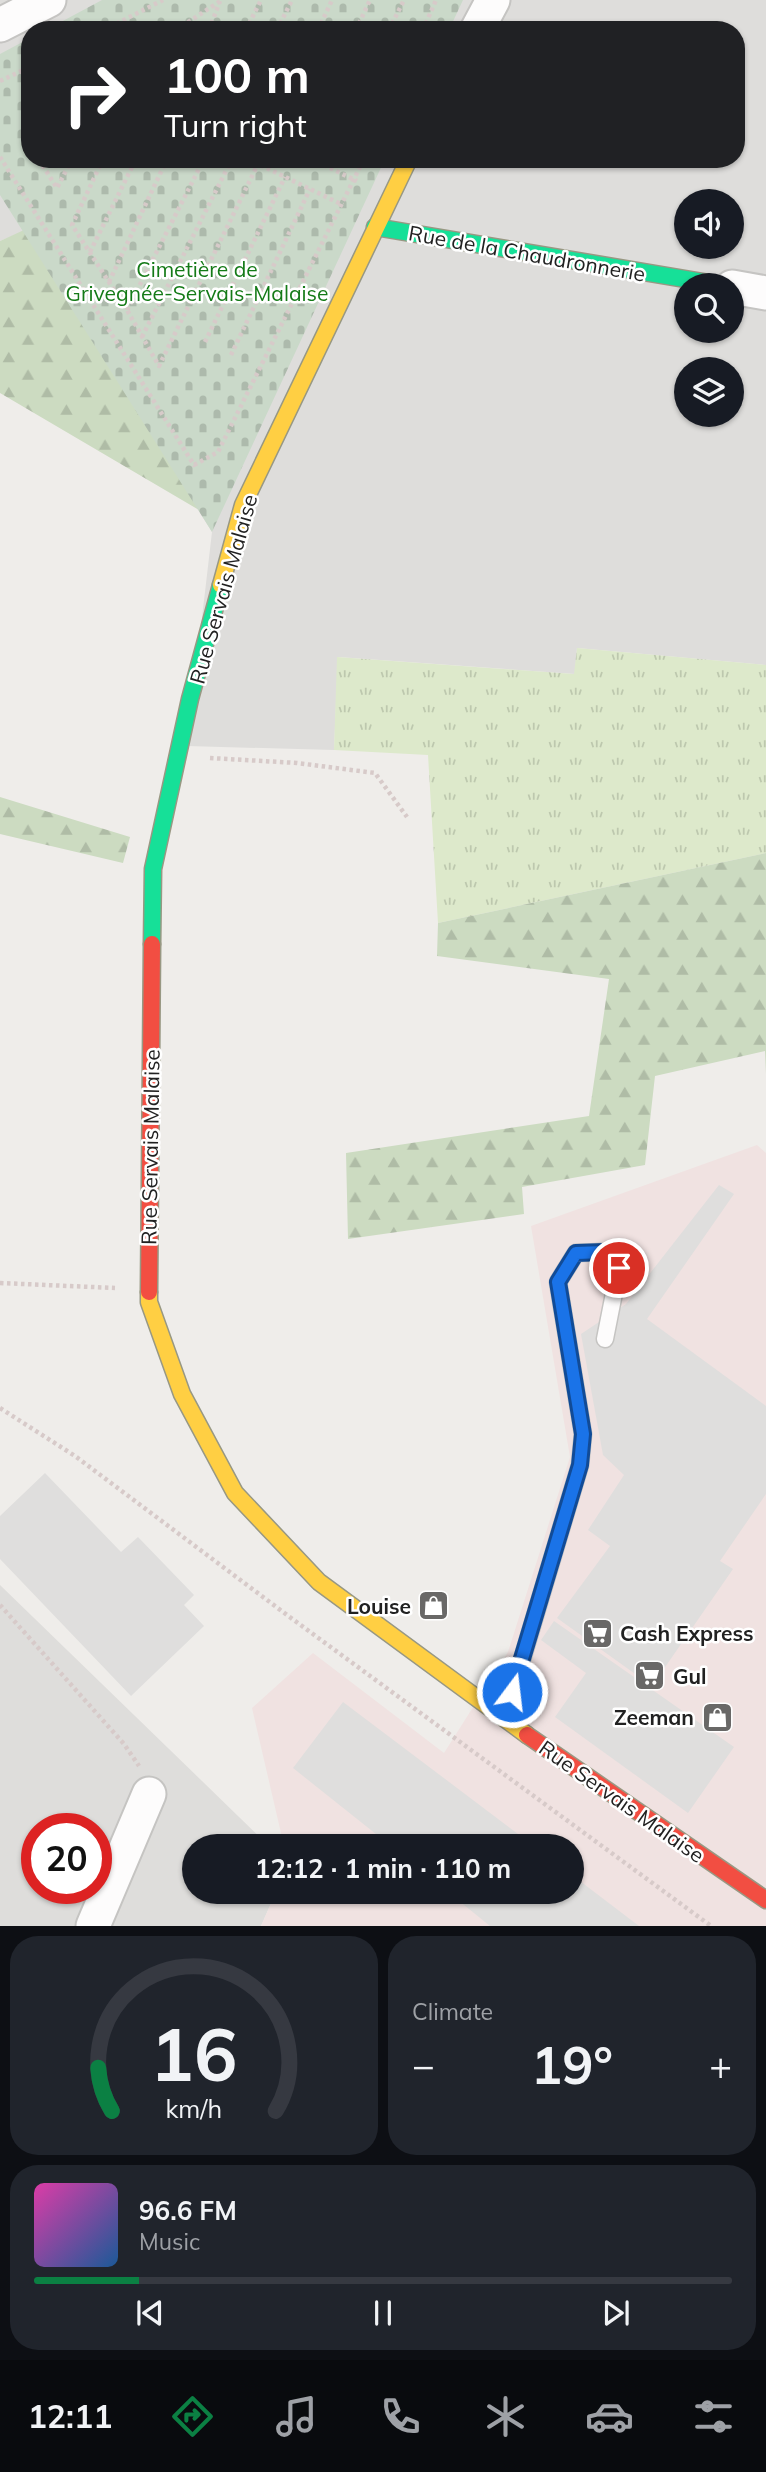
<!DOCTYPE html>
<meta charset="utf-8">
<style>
:root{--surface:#171b24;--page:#20242c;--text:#f1f3f6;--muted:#9ea1a6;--line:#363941;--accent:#0b8043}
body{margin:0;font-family:Mulish,sans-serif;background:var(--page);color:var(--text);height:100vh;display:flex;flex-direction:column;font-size:26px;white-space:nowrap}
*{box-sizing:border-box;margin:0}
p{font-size:23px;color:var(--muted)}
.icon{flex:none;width:38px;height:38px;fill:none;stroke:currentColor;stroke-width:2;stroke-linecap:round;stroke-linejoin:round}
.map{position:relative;height:1926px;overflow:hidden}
.drawer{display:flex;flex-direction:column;gap:10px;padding:10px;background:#0d0f14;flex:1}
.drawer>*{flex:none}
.hud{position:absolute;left:21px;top:21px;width:724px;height:147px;border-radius:28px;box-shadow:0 2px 5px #0004;background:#202124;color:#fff;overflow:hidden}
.tools{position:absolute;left:674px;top:189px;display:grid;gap:14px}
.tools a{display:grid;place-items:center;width:70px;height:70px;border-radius:50%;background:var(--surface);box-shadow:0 2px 5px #0004;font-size:35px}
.speed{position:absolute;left:21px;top:1813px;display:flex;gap:14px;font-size:35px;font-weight:700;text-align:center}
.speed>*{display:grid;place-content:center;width:91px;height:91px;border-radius:50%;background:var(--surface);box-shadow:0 2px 5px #0004;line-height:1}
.speed .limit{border:10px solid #d22;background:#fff;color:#111}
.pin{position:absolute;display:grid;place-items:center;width:60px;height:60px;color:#fff;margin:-30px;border:4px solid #fff;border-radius:50%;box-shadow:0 2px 7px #0007}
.me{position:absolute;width:77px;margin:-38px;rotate:15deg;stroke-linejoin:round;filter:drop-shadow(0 0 5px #0008)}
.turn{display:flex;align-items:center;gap:24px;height:147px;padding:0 28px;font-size:32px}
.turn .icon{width:91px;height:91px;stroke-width:2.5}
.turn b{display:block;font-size:49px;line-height:60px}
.big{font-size:52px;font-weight:700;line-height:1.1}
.drawer .widget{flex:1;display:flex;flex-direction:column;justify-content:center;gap:10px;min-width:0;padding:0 24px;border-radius:28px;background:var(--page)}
.drawer .dial{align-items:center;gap:0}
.dial svg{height:182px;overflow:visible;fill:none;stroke:var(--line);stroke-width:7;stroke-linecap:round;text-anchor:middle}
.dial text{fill:var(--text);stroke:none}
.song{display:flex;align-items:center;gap:21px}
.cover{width:84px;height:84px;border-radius:10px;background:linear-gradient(135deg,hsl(320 70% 55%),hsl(210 70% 35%))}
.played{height:7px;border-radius:4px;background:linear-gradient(90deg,var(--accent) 15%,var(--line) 15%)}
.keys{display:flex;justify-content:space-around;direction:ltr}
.heat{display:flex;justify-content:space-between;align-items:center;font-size:38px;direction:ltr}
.drawer .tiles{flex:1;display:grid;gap:10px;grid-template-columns:1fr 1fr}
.widget:last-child{grid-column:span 2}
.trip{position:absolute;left:182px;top:1834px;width:402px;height:70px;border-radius:35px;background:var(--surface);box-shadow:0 2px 5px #0004;font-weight:700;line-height:70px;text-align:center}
.tab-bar{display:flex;height:112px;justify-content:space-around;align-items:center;background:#090b0e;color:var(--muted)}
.tab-bar .icon{width:49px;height:49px}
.tab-bar .selected{color:var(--accent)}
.tab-bar b{font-size:32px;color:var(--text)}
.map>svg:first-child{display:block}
</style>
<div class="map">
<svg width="766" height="1926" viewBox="0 0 766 1926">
<defs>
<pattern id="grass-tufts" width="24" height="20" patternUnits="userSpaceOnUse" patternTransform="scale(1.75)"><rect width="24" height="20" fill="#dde9cb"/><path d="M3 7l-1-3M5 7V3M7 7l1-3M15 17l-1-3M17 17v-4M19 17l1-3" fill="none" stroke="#bdc8ae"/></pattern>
<pattern id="forest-firs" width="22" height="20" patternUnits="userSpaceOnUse" patternTransform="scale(1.75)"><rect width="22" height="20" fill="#ccdbc1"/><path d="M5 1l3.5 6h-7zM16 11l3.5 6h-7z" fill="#afbca6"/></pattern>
<pattern id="cemetery-stones" width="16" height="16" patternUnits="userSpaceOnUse" patternTransform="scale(1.75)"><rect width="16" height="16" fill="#cad9c9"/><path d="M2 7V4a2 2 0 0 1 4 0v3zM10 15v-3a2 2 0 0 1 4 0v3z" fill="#adbaac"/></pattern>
</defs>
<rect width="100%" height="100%" fill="#efedea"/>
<path fill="#dedddb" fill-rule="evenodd" d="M0 0H766V665L577 648 575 674 338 657 334 750 187 746 212 532 24 231 0 241ZM30 30H737V159H30ZM686 201H732V247H686ZM686 285H732V331H686ZM686 369H732V415H686Z
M0 1585 269 1846H194V1892H276L261 1926H0ZM37 1829H96V1888H37Z"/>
<path fill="#f0e2e1" d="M757 1145 766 1153V1926H261L276 1892H572V1846H284L252 1708 313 1653 444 1753 508 1652 570 1457 531 1226Z"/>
<path fill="url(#grass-tufts)" d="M577 648 766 665V853L438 923 428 755 334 750 337 657 574 674Z"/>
<path fill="url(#forest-firs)" d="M24 230 199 510 0 393V241Z
M0 797 130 837 123 863 0 834Z
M766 853V1074L765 1051 655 1076 645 1165 522 1187 524 1214 348 1239 346 1153 589 1116 609 979 437 956 438 923Z"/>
<path fill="url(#cemetery-stones)" d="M102 0H463L449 30H46Z
M30 38V159H385L212 532 0 195V54Z"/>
<path fill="#dfdedd" d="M719 1185 734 1194 647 1319 766 1406V1494L720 1561 733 1569 652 1686 557 1618 610 1546 588 1530 624 1475 603 1455 581 1334 626 1304Z
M45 1473 121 1552 138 1537 194 1595 184 1605 204 1626 131 1696 0 1559V1516Z
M554 1621 734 1747 688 1813 555 1717 586 1673 541 1640Z
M343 1702 534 1846H391L293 1768Z
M572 1875 639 1926H490L448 1892H572Z"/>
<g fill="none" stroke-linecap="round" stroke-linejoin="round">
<defs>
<path id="lane" d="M499 1715 512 1693 580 1465 583 1434 558 1282 576 1253 605 1252 619 1268 605 1339"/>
<path id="street" d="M0 25 49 0
M477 30 493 0
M732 287 766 293
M93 1926 149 1794"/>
<path id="fast" d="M375 227 721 285
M152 944 153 869 190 699 221 585"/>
<path id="slow" d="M221 585 243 505 409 159
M149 1292V1302L182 1394 235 1493 319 1582 527 1735"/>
<path id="jam" d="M149 1292 152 944
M527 1735 766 1900"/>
</defs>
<use href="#lane" stroke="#c5c4c2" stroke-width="19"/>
<use href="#street" stroke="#c5c4c2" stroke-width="37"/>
<use href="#fast" stroke="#989883" stroke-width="19"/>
<use href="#slow" stroke="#989883" stroke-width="19"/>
<use href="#jam" stroke="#989883" stroke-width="19"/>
<path stroke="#d7cac9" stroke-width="4.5" stroke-dasharray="3.5 3.5" stroke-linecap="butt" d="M117 24 128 30
M104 30 163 0
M176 30 222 0
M209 30 220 1
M246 30 261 0
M277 30 292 0
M318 30 332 0
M356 30 370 0
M389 30 404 0
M423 30 436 0
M0 81 30 67
M0 157 194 465 218 452 364 159
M42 159 41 163 57 188 72 159
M103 159 72 225 127 310 159 366 258 164
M248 159 343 205
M311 159 357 181
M90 252 136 159
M109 282 167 159
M127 310 204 159
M142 337 232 159
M205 342 285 177
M231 355 310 189
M210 758 297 763 375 773 407 817
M0 1283 115 1288
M0 1408 75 1456 287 1615 711 1926
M0 1605 124 1744 139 1766"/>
<use href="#lane" stroke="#fdfcfc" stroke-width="16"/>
<use href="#street" stroke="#fdfcfc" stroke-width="33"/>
<use href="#fast" stroke="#16e098" stroke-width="16"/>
<use href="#slow" stroke="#ffcf43" stroke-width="16"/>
<use href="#jam" stroke="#f24e42" stroke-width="16"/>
</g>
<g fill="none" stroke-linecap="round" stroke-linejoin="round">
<defs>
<path id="route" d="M512 1692 580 1465 583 1434 558 1282 576 1253 605 1252 619 1268"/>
</defs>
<use href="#route" stroke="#114b97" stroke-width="18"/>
<use href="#route" stroke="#1a73e8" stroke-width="12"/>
</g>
<defs>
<symbol id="shop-square" viewBox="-11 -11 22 22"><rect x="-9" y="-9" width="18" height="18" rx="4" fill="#696867" stroke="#fff"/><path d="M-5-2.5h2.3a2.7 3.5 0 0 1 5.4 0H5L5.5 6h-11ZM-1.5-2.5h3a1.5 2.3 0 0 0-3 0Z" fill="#fff"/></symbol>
<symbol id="supermarket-square" viewBox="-11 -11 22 22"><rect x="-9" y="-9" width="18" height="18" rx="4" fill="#696867" stroke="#fff"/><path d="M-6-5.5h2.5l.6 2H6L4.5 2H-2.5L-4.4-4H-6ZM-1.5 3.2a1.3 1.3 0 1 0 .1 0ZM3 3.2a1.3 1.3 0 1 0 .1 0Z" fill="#fff"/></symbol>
</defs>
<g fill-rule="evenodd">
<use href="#shop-square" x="416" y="1588" width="35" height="35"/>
<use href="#supermarket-square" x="580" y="1616" width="35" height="35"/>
<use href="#supermarket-square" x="632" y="1658" width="35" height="35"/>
<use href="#shop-square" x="700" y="1700" width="35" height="35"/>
</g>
<g text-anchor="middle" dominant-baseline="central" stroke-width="5" stroke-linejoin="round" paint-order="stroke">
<g font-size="21" fill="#212121" stroke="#fff">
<text transform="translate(527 253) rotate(10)">Rue de la Chaudronnerie</text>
<text transform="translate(223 589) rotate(-74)">Rue Servais Malaise</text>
<text transform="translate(150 1147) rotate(-89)">Rue Servais Malaise</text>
<text transform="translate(622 1801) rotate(35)">Rue Servais Malaise</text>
</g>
<g font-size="21" fill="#147a17" stroke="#fff">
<text x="197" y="269">Cimetière de<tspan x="197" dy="24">Grivegnée-Servais-Malaise</tspan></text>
</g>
<g font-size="21" font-weight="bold" fill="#212121" stroke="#fff" text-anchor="end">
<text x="411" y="1606">Louise</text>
<text x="620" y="1633" text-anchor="start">Cash Express</text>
<text x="673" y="1676" text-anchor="start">Gul</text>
<text x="694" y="1717">Zeeman</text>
</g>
</g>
</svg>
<div class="tools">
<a><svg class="icon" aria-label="sound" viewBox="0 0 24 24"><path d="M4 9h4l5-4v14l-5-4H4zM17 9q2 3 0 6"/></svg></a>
<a><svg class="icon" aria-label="search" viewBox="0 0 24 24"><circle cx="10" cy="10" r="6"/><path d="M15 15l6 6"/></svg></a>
<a><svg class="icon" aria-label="layers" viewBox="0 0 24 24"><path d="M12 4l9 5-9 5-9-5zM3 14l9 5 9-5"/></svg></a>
</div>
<div class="speed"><div class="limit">20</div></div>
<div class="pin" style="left:619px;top:1268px;background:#d93025"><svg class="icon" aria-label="arrive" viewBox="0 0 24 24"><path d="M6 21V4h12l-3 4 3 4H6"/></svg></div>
<svg class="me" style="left:512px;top:1692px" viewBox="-20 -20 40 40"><circle r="17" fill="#1a73e8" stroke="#fff" stroke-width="3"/><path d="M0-11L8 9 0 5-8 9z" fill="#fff"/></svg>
<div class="trip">12:12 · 1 min · 110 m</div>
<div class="hud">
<div class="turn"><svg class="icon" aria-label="right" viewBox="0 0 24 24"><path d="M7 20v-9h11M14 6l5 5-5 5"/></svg><div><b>100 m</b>Turn right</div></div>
</div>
</div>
<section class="drawer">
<div class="tiles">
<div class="widget dial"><svg viewBox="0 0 100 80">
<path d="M14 69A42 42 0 1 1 86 69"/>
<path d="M14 69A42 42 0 0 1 8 50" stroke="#0b8043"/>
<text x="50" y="56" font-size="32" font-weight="700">16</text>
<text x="50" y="72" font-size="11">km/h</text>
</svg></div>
<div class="widget"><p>Climate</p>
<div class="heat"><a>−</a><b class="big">19°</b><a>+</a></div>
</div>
<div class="widget">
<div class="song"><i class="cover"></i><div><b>96.6 FM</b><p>Music</p></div></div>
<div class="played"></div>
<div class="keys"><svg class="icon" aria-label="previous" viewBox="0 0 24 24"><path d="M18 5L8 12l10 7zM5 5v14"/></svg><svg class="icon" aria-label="pause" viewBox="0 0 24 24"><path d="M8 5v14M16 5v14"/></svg><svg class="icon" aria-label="next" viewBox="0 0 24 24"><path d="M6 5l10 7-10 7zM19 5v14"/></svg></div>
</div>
</div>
</section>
<nav class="tab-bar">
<b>12:11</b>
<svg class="icon selected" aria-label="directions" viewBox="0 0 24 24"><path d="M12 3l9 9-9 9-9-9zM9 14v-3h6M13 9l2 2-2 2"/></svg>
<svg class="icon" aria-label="music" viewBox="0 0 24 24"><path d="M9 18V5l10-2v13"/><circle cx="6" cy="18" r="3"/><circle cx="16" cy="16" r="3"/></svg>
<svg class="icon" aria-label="phone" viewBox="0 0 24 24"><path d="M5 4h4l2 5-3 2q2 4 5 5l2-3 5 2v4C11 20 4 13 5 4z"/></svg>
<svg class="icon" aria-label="climate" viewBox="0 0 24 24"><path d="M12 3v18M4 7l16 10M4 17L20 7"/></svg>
<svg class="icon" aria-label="car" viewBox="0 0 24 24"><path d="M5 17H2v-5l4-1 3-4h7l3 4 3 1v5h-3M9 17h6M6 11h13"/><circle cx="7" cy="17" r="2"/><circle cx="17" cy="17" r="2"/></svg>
<svg class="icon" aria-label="filters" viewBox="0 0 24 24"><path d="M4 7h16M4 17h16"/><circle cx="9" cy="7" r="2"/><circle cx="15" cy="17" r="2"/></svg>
</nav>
